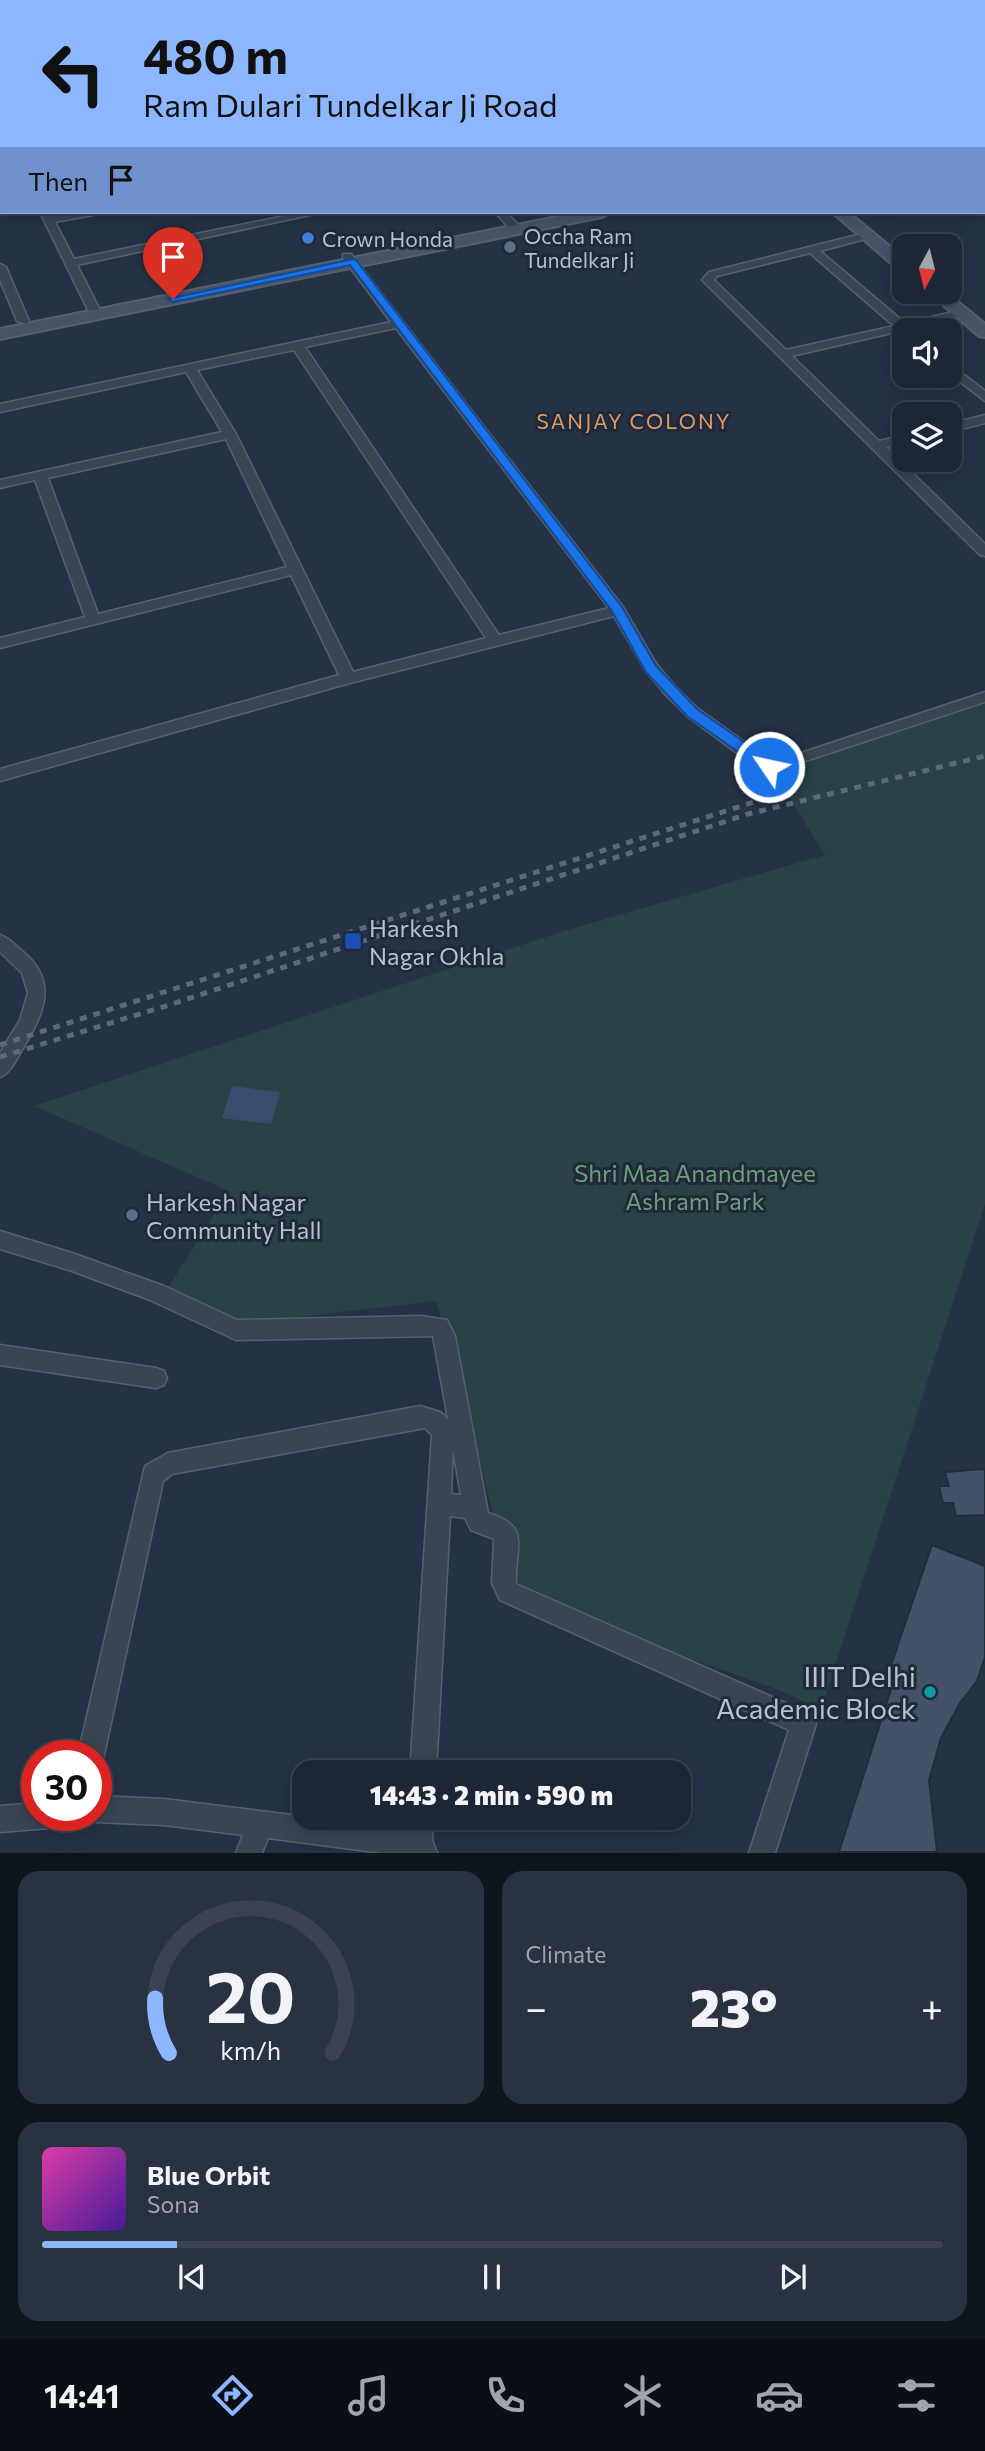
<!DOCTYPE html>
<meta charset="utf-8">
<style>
:root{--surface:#1c2634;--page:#293240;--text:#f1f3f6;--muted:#a0a5ac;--line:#3a434f;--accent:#8cb6fe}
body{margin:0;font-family:Commissioner,sans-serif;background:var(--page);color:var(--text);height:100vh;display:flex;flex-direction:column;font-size:26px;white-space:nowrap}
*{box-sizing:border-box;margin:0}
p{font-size:23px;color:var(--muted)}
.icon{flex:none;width:38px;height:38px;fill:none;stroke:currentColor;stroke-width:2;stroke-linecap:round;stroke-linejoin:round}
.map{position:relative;height:1853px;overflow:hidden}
.drawer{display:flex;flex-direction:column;gap:18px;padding:18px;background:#0f151d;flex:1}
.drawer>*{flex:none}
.banner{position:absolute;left:0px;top:0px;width:985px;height:214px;box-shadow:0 4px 18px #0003,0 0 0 2px var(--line);background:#8cb6fe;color:#111;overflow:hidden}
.needle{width:46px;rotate:187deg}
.tools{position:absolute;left:892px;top:234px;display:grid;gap:14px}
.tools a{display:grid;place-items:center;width:70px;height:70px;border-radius:14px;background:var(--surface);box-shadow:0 4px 18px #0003,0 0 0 2px var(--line);font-size:35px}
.speed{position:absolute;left:21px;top:1740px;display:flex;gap:14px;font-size:35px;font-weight:700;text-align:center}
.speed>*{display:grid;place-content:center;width:91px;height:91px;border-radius:50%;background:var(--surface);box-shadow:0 4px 18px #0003,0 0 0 2px var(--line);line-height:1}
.speed .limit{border:10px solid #d22;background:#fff;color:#111}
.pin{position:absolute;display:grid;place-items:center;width:60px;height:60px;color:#fff;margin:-72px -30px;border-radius:50% 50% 50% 0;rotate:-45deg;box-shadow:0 0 7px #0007}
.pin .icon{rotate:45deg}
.me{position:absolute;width:77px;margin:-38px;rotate:304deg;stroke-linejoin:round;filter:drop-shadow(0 0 5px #0008)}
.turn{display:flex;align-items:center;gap:24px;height:147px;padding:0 28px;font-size:32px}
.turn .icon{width:91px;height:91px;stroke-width:2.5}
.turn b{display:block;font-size:49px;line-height:60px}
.then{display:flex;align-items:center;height:66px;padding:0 28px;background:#0003;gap:14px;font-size:26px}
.big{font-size:52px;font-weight:800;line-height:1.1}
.drawer .tile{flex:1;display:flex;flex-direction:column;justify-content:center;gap:10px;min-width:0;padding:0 24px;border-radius:21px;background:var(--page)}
.drawer .dial{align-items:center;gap:0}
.dial svg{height:182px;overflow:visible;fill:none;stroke:var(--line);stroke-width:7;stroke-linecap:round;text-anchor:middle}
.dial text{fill:var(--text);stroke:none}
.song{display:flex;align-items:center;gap:21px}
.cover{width:84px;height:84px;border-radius:10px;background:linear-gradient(135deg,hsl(320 70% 55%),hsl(260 70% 35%))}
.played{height:7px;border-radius:4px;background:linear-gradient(90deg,var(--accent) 15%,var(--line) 15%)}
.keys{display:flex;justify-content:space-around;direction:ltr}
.heat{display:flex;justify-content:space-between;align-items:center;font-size:38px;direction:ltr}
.drawer .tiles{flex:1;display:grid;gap:18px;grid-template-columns:1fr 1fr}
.tile:last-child{grid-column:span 2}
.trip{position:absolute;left:292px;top:1760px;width:399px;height:70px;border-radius:21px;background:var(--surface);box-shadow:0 4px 18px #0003,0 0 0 2px var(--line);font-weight:800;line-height:70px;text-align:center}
.menu{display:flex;height:112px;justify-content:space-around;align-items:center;background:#0b0f15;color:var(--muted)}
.menu .icon{width:49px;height:49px}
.menu .current{color:var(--accent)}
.menu b{font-size:32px;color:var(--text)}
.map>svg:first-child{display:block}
</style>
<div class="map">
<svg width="985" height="1853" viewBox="0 0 985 1853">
<rect width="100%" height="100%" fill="#253245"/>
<path fill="#284246" d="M985 704V1204L821 1709 779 1690 513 1597 458 1372 436 1301 240 1324 166 1291 229 1191 34 1106 567 930 825 855 772 770Z"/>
<path fill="#384d6d" d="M232 1086 280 1092 271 1124 222 1118Z"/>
<path fill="#445267" stroke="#212c3c" stroke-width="2" d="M985 1469V1515L956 1516 953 1503H943L939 1486H949L945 1472Z
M932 1545 985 1566V1657L977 1681 960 1703 941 1738 929 1780 937 1852H839L895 1677 888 1674Z"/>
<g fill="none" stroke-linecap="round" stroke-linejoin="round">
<defs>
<path id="street" d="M305 0H313L314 2H305Z
M427 0H436L437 2H428Z
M760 0H769L770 2H761Z
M931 0H941L942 2H932Z
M949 0H966L948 2Z
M2 64V70L0 71V65Z
M984 73H985V80L984 79Z
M0 122H2V131H0Z
M984 159H985V166H984Z
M40 212H50L52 216 98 212 93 215 55 222 74 259 304 212H324L77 265 102 314 96 318 90 314Z
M495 212H506L520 227V231H512Z
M865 233 871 236 869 238 820 251 905 323 962 310 968 314 905 331V334L900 331 792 356 879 441 905 435V443L886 447 985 544V556L980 555 702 280 709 272ZM810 253 894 326 786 350 714 280 717 276Z
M343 254H351L623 607 657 665 675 686 697 708 764 756 772 761H777L985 692V702L769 773 752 764 687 716 665 694 646 671 614 616 350 683 0 781V769L339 675 291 575 0 648V638L85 617 35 480 0 488V480L222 432 186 372 0 412V404L391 322 343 258ZM396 328 609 608 499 635 305 347ZM294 350 486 638 353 672 236 434 197 370ZM226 439 287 567 98 614 48 478Z
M0 264 6 267 29 321 27 324 17 321 0 280Z
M950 364 985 391V401L950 374Z
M985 415V423L950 432V424Z
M0 935C9 938 15 945 22 951 59 981 44 1013 23 1048 17 1058 11 1073 0 1077V1053L20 1020 28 993 22 973 0 952Z
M0 1231 72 1253 164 1286 237 1320 421 1316 447 1320 455 1336 488 1513C533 1527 514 1546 516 1584L813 1715 816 1724 775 1853H749L789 1730 500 1600 492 1583 494 1539 471 1530 465 1518 450 1516 436 1773H410L432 1435 425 1428 172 1474 163 1481 104 1755 100 1764 96 1765V1755H78L145 1466 168 1453 420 1406 440 1412 448 1419 433 1336 236 1340 150 1300 72 1271 0 1249ZM453 1449 461 1495 451 1494Z
M0 1345 156 1368 164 1371 167 1378 164 1385 156 1388 0 1365Z
M96 1796 164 1799 386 1827H407V1818H433L432 1840 437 1853H382L268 1838 262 1853H236L243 1835 164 1825 96 1822 86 1815H96Z
M37 1803V1815H62L58 1824 49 1828 0 1832V1806Z"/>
<path id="secondary" d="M6 0H29L5 2Z
M583 0H597L598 2H584Z
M581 212H610L602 217 0 339V329Z
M832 212H848L905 259V272L899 270Z
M928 292H946L985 324V337L979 336Z"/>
</defs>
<use href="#street" stroke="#56606f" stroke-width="3"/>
<use href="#secondary" stroke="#56606f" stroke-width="4"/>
<use href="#street" fill="#3a4554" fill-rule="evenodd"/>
<use href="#secondary" fill="#485368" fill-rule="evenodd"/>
<path stroke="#5c697b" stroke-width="5" stroke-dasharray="7 7" stroke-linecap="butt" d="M0 1045 760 800
M0 1057 169 1005 748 814 985 756"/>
</g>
<path fill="#1a73e8" stroke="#114b97" stroke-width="2" d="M353 259 356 260 622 607 656 666 697 709 774 763 776 767 774 770H764L687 716 646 672 612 611 350 265 173 302 168 299Z"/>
<circle fill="#3f7fe0" stroke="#1f293a" stroke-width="2.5" cx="308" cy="238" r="7"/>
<g fill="#5c6f8a" stroke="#1f293a" stroke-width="2.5">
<circle cx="510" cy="247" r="7"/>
<circle cx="132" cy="1215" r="7"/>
</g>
<rect fill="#1a4fb4" stroke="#1f293a" stroke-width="2.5" x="344" y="932" width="18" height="18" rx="3.5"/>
<circle fill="#0f9aa8" stroke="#1f293a" stroke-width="2.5" cx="930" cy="1692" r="7"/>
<g text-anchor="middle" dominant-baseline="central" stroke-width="6" stroke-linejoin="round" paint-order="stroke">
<g font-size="21" fill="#b8c0ce" stroke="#1f293a" text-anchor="start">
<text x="524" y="235">Occha Ram<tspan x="524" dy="24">Tundelkar Ji</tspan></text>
<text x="322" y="238">Crown Honda</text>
</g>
<g font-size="21" letter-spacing="2" fill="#dd9a63" stroke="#1f293a">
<text x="634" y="420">SANJAY COLONY</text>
</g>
<g font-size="24" fill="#b8c0ce" stroke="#1f293a" text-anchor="start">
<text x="369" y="927">Harkesh<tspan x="369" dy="28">Nagar Okhla</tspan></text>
<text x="146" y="1201">Harkesh Nagar<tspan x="146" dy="28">Community Hall</tspan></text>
</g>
<g font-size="24" fill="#6da07a" stroke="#1f293a">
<text x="695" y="1172">Shri Maa Anandmayee<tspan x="695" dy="28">Ashram Park</tspan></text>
</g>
<g font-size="28" fill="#b8c0ce" stroke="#1f293a" text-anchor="end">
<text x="916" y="1676">IIIT Delhi<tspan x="916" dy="32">Academic Block</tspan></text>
</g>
</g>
</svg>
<div class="tools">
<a><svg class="needle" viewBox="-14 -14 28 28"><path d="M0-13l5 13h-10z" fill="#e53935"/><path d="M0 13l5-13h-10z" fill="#a0a5ac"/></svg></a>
<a><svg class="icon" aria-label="sound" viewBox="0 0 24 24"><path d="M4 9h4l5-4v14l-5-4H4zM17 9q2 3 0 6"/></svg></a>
<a><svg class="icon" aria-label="layers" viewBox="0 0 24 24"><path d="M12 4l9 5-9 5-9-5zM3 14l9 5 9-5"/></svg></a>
</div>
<div class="speed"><div class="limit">30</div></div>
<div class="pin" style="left:173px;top:299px;background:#d93025"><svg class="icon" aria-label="arrive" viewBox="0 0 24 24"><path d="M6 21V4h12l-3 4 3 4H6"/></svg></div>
<svg class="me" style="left:769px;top:767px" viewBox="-20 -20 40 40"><circle r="17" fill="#1a73e8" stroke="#fff" stroke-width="3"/><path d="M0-11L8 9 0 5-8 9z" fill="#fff"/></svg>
<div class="trip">14:43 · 2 min · 590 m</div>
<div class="banner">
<div class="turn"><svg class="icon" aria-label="left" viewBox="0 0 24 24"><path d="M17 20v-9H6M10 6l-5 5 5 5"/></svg><div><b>480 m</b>Ram Dulari Tundelkar Ji Road</div></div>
<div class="then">Then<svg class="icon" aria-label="arrive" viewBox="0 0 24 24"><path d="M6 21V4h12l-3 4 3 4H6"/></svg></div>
</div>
</div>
<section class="drawer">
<div class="tiles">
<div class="tile dial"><svg viewBox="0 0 100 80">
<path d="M14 69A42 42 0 1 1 86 69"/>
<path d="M14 69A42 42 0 0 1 8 45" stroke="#8cb6fe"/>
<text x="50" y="56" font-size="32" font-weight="700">20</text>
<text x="50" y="72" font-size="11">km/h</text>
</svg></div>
<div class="tile"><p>Climate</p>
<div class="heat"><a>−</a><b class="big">23°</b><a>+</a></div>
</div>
<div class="tile">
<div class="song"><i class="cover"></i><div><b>Blue Orbit</b><p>Sona</p></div></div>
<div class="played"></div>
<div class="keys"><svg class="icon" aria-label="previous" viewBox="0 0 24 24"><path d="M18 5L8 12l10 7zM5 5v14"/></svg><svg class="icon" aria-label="pause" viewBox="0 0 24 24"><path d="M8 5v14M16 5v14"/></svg><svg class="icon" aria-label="next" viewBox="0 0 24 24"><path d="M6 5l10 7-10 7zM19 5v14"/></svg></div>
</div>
</div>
</section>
<nav class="menu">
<b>14:41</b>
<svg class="icon current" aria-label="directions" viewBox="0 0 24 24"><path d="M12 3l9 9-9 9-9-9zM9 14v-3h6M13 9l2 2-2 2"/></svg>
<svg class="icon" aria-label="music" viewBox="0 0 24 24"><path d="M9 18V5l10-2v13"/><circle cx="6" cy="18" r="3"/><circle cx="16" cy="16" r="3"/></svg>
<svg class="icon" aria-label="phone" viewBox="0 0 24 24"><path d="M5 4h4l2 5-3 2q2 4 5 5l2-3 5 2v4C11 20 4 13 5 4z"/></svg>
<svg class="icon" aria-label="climate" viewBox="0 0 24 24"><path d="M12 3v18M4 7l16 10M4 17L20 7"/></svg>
<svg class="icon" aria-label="car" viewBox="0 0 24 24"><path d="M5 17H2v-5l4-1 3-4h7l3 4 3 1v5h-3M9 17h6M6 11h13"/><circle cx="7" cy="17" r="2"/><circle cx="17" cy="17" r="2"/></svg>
<svg class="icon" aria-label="filters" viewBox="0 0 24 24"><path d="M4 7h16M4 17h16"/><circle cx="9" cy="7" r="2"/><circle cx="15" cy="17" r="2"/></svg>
</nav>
